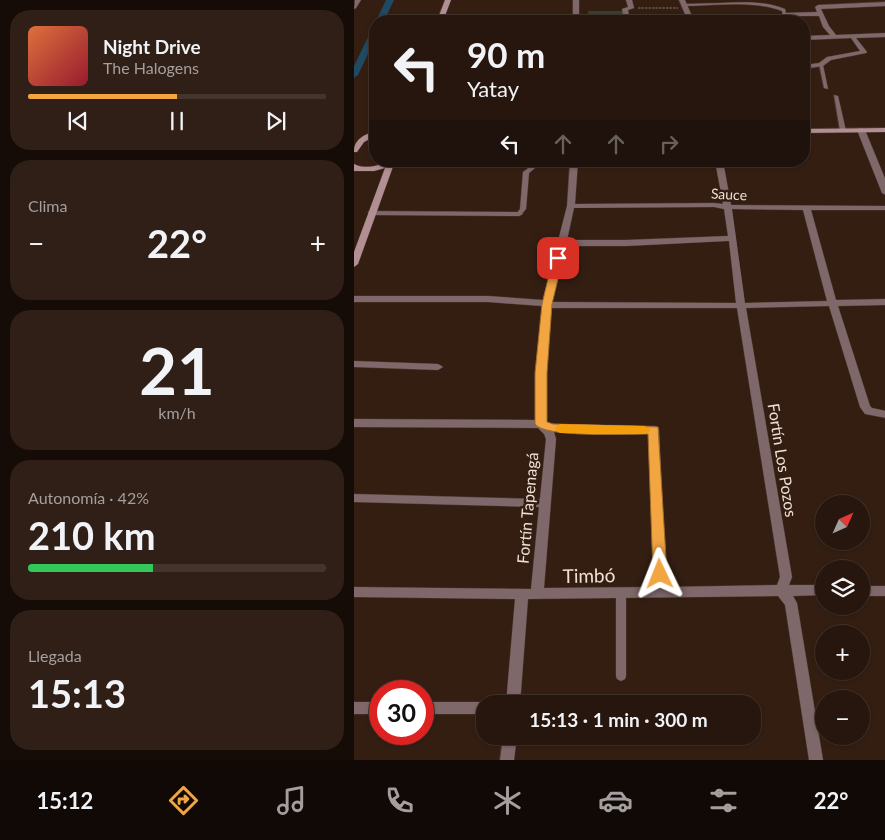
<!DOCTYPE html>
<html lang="es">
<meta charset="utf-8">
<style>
:root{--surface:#27160e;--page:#2f1f17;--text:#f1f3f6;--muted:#a49f9e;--line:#43352e;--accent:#f2a541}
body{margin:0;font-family:Lato,sans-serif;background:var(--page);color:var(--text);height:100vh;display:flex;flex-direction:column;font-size:19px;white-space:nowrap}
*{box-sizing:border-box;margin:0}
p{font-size:16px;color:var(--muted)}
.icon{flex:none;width:28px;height:28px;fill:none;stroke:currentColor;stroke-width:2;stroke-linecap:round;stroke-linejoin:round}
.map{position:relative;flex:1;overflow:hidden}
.panel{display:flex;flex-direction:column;gap:10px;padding:10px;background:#150c08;width:354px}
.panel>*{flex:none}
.guide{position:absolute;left:15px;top:15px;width:441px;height:152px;border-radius:20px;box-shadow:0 1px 4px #0004,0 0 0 1px var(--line);background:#27160e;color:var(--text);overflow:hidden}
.needle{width:32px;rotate:45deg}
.controls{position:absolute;left:461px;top:495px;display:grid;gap:10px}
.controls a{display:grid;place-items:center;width:55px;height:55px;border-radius:50%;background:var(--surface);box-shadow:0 1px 4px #0004,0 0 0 1px var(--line);font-size:25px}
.speed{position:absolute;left:15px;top:680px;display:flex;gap:10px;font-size:25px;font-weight:700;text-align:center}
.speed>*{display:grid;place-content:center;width:65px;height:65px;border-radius:50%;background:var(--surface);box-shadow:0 1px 4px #0004,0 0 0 1px var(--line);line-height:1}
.speed .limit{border:8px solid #d22;background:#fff;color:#111}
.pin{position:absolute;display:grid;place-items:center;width:42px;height:42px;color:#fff;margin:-21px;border-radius:10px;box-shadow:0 2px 8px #0006}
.me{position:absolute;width:55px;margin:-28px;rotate:358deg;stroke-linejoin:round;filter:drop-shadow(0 0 4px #0008)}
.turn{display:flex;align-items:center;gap:18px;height:105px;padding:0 15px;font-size:22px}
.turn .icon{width:65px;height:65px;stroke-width:2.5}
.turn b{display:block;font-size:35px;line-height:42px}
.lanes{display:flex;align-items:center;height:48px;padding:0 15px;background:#0003;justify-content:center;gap:25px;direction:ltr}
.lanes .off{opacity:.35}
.big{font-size:38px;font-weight:700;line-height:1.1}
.panel .widget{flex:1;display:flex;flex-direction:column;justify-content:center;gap:8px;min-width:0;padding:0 18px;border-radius:20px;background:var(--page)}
.panel .dial{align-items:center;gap:0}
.dial b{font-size:65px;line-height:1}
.song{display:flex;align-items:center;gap:15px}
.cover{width:60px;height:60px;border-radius:8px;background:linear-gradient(135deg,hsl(20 70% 55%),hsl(350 70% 35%))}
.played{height:5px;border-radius:2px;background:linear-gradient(90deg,var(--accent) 50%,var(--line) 50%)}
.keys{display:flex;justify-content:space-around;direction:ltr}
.heat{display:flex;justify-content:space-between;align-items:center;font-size:28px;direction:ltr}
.charge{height:8px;border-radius:4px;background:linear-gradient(90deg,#34c759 42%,var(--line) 0)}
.trip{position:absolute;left:122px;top:695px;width:285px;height:50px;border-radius:20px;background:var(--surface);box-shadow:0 1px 4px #0004,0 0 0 1px var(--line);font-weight:700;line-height:50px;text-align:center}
.menu{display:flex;height:80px;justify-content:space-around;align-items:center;background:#100906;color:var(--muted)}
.menu .icon{width:35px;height:35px}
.menu .current{color:var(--accent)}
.menu b{font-size:22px;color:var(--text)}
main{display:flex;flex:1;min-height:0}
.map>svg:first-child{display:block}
</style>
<main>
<section class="panel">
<div class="widget">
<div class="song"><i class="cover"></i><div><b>Night Drive</b><p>The Halogens</p></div></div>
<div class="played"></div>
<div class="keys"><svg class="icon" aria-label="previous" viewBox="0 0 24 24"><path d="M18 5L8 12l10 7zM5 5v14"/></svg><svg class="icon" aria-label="pause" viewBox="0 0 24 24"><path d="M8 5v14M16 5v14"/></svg><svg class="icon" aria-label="next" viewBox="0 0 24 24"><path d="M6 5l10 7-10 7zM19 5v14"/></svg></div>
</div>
<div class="widget"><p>Clima</p>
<div class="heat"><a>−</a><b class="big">22°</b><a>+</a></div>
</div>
<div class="widget dial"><b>21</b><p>km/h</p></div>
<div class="widget"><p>Autonomía · 42%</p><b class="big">210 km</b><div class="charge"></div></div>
<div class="widget"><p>Llegada</p><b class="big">15:13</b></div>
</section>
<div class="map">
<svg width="532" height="760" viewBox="0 0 532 760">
<rect width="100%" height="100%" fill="#341e12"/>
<path fill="#324431" d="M234 11H269L270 21H235Z"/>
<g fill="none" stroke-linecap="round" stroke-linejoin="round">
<path fill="#1f4a62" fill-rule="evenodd" d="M32 0H40L30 21H22Z
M18 29H21V39L4 75 0 78V66Z"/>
<defs>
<path id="service" d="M367 3C389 2 411 1 431 9L434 21H430L428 11C399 0 360 6 330 6L328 5 330 4Z
M465 64 469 65 474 89 470 88Z
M480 95 484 96 492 131 491 132 486 131Z
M191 161H200L181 168 175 173 172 209 167 215H163L162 214 166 209 169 172 177 166Z
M267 589 270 590 272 593V676L271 679 267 681 263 679 262 676V593L264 590Z"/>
<path id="minor" d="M1 0H7L2 8 0 9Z
M219 0H225V21H219Z
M272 0H278L280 8 274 10 276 21H270L268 9 274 7Z
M325 0H331L340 21H334Z
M532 2V6L467 9 475 26 482 35 532 33V37L502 38 513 52 512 53 477 60 469 66 450 69V65L465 63 473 57 506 51 497 38 450 40V36L476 35 469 27 465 16H431L428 14 429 13 463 12 461 7 464 5Z
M507 128 511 130 532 181V195L528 193 503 130Z
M216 161H224L221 204 360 203 369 204 361 161H369L377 205 532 206V210H457L482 300 532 299V305L484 306 516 406 518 408 532 411V418L511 414 506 407 475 306 392 308 438 577 435 585H470V595L439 596 443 603 469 760H455L431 605 424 596 174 599 166 704H152L161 599 0 597V587L177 589 185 507 0 502V494L186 499 192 439 190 434 184 428 0 427V419L182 420V373L188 306 134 302H0V296H134L189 300 213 206ZM360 207 370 209 374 236 272 240H213L220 208ZM378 209 449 210 473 301 391 303ZM375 241 382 303 198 302 212 246H272ZM197 308H383L426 577 423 585 312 587 305 430 304 427 300 426 199 424 192 422V373ZM200 432 295 434 300 587 190 588 202 439Z
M15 211 165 212 169 214 165 216 18 215 14 213Z
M0 361 84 364 89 367 84 370 0 367Z
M508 586H532V596H508Z
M0 702H26V714H0Z
M69 702H131L136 704H131V714H69Z
M149 736H163L160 760H146Z"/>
<path id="secondary" d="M91 0H97L89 21H83Z
M21 104V123L15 117 18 106Z
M532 128V132L450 133V129Z
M21 131V136L10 142 3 152H0C0 139 10 135 21 131Z
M33 161H41L4 264 0 267V252L31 168 20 171H0V164C9 169 24 167 33 161Z"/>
</defs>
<use href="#service" stroke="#4e392e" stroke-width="1"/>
<use href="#minor" stroke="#4e392e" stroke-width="1"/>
<use href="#secondary" stroke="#4e392e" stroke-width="1"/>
<path stroke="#837065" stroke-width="1" stroke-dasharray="2.5 1" stroke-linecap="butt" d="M284 8H324"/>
<use href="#service" fill="#7e686a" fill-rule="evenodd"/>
<use href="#minor" fill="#7e686a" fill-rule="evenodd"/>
<use href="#secondary" fill="#b18f92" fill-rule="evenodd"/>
</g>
<path fill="#f2a541" stroke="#9d6b2a" d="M204 255 209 258 198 304 193 373V422L199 424 304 427 313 574 311 578H301L299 574 294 434C274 434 190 438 181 424V373L188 304 199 258Z"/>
<path fill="#f59e0b" d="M206 424 291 426 297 430 291 434 206 433 200 429Z"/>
<g text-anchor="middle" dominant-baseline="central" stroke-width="5" stroke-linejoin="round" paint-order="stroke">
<g font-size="14" fill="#efe0d7" stroke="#341e12">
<text transform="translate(375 194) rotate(3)">Sauce</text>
</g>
<g font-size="16" fill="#efe0d7" stroke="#341e12">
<text transform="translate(429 460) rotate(81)">Fortín Los Pozos</text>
<text transform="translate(173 508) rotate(-85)">Fortín Tapenagá</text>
</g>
<g font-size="19" fill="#efe0d7" stroke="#341e12">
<text transform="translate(235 575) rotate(-1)">Timbó</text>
</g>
</g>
</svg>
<div class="controls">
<a><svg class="needle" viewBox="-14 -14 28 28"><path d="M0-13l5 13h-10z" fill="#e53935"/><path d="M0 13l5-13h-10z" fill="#a49f9e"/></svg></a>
<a><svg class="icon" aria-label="layers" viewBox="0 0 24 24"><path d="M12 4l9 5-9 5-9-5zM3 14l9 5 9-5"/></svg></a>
<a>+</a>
<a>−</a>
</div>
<div class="speed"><div class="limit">30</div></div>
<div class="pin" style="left:204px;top:258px;background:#d93025"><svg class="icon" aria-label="arrive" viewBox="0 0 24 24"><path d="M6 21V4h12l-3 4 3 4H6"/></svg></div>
<svg class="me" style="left:306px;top:574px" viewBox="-20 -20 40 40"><path d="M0-17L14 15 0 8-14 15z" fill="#f2a541" stroke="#fff" stroke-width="4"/></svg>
<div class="trip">15:13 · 1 min · 300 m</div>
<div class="guide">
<div class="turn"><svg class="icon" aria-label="left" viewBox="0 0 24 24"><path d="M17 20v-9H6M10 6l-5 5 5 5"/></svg><div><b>90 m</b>Yatay</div></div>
<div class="lanes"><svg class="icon" aria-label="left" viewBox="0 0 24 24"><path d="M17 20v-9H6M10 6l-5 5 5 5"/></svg><svg class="icon off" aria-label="ahead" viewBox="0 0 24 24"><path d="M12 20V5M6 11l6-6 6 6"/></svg><svg class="icon off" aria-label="ahead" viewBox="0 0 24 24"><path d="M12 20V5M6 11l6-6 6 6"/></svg><svg class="icon off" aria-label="right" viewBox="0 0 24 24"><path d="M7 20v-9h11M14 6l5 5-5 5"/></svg></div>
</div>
</div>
</main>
<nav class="menu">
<b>15:12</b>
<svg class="icon current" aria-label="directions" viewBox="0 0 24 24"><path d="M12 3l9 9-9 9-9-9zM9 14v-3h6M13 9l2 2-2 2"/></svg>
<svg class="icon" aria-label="music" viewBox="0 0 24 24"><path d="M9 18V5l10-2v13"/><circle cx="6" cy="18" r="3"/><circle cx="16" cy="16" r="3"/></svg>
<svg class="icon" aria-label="phone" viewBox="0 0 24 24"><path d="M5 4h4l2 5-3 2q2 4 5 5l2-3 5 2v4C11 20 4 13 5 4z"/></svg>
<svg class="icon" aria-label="climate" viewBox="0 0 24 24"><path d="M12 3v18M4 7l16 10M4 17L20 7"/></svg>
<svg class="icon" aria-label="car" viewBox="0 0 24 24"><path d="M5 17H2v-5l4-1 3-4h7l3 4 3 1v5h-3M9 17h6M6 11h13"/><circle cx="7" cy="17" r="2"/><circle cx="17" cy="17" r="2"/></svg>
<svg class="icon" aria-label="filters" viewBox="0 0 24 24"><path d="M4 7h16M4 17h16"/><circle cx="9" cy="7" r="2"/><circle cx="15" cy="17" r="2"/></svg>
<b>22°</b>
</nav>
